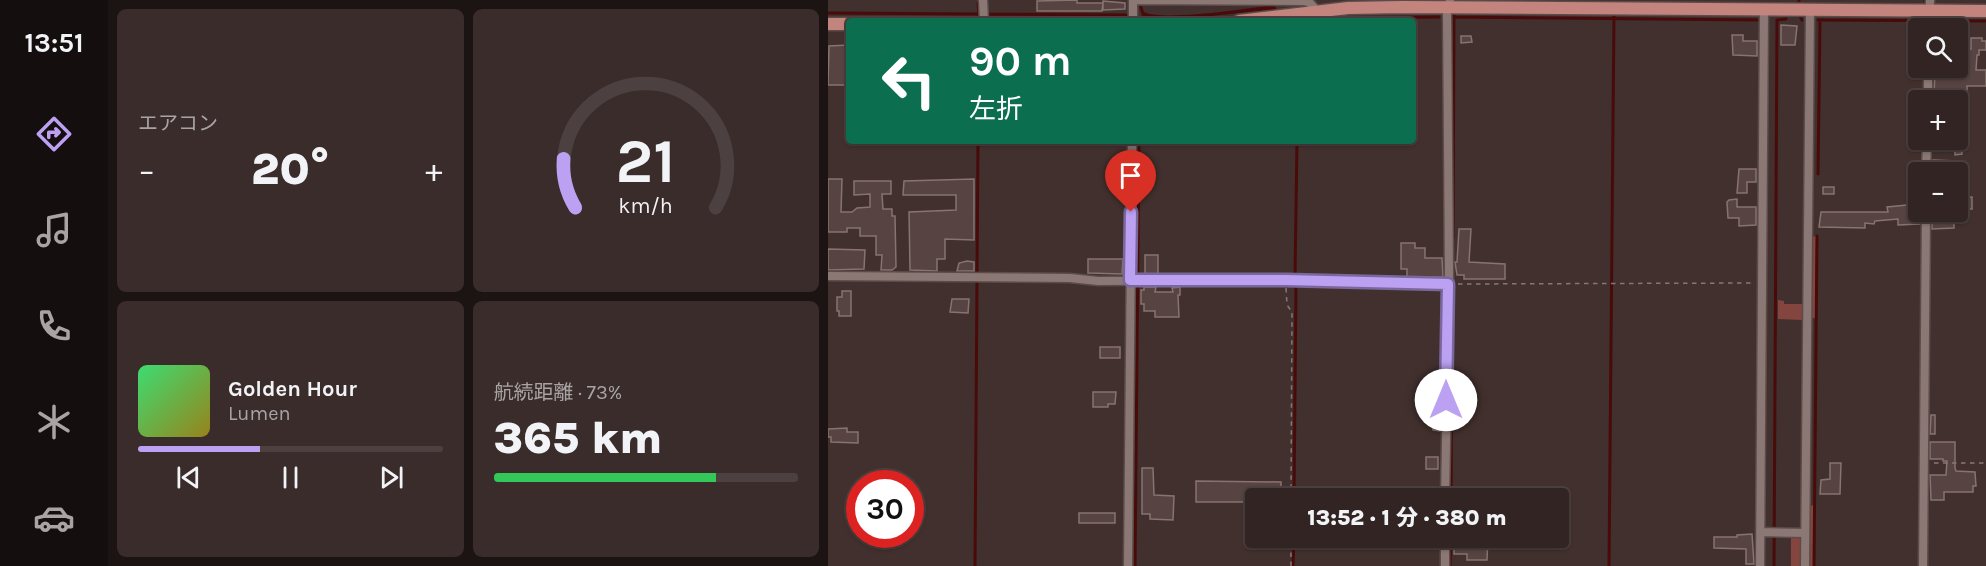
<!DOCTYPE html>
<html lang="ja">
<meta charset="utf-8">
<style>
:root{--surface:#312422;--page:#392c2a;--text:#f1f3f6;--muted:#a8a4a5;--line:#4c4140;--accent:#bca0f2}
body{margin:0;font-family:Karla,"Noto Sans JP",sans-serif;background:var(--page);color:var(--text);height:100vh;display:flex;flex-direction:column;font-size:22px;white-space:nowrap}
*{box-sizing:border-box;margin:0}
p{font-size:20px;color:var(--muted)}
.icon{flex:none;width:33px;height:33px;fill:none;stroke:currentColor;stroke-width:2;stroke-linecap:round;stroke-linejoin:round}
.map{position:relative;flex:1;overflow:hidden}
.drawer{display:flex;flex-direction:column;gap:9px;padding:9px;background:#1b1413;width:720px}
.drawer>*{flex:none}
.guide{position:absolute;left:18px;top:18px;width:570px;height:126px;border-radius:6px;box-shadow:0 2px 4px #0004,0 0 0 2px var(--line);background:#0b6e4f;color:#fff;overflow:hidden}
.tools{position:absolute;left:1080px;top:18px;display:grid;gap:12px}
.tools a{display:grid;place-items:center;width:60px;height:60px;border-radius:6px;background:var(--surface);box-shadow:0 2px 4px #0004,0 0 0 2px var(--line);font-size:30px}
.speed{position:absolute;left:18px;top:470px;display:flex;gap:12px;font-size:30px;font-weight:700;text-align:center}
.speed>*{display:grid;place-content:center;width:78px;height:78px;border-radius:50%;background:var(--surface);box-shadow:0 2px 4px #0004,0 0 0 2px var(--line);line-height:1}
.speed .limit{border:9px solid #d22;background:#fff;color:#111}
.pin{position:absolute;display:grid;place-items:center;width:51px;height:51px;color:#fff;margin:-62px -26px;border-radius:50% 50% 50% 0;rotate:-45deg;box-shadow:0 0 6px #0007}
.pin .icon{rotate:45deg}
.me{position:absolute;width:66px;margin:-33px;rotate:0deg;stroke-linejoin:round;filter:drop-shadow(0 0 4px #0008)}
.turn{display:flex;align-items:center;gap:21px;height:126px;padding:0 24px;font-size:27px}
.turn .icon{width:78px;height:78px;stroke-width:2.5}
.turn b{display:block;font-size:42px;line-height:51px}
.big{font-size:45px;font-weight:800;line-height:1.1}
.drawer .card{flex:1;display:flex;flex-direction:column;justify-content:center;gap:9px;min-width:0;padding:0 21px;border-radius:9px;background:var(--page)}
.drawer .dial{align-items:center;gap:0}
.dial svg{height:156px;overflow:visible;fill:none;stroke:var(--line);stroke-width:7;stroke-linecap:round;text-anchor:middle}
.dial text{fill:var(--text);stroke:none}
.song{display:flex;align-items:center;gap:18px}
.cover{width:72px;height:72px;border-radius:9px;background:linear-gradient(135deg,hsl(140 70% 55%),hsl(50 70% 35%))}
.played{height:6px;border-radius:3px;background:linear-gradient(90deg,var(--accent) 40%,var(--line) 40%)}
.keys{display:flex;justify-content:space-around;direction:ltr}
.heat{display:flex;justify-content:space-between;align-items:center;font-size:33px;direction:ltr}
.charge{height:9px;border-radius:4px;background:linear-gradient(90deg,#34c759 73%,var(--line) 0)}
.drawer .tiles{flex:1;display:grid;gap:9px;grid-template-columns:repeat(2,1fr)}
.trip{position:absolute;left:417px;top:488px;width:324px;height:60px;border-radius:6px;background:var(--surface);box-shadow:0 2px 4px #0004,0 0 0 2px var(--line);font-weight:800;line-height:60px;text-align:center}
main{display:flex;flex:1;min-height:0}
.menu{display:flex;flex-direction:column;width:108px;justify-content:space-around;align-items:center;background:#140e0e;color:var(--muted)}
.menu .icon{width:42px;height:42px}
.menu .on{color:var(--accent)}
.menu b{font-size:27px;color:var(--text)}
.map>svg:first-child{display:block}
</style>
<main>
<nav class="menu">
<b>13:51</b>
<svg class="icon on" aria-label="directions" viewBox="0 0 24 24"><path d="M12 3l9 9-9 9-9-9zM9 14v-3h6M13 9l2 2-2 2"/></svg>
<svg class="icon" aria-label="music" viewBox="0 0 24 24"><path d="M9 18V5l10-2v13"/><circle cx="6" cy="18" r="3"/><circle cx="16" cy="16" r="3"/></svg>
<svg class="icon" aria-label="phone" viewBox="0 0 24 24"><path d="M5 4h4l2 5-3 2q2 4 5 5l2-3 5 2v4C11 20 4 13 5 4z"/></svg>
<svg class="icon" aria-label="climate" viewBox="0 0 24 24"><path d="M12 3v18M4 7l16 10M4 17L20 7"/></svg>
<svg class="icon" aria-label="car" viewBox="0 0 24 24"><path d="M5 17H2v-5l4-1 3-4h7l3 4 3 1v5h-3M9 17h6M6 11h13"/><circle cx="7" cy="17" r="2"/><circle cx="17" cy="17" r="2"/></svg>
</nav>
<section class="drawer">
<div class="tiles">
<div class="card"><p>エアコン</p>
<div class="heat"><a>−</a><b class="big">20°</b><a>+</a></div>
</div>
<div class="card dial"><svg viewBox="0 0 100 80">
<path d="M14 69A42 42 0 1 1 86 69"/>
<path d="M14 69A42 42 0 0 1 8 44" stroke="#bca0f2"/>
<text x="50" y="56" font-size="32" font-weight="700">21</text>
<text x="50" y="72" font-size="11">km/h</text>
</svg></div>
<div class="card">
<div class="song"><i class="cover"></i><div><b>Golden Hour</b><p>Lumen</p></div></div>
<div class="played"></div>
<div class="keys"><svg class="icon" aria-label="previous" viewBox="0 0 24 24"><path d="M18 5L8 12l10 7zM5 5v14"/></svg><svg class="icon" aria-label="pause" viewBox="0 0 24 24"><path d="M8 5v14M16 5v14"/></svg><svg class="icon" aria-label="next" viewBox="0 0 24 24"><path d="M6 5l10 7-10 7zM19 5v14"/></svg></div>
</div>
<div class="card"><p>航続距離 · 73%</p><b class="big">365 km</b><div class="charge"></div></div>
</div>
</section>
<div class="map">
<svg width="1158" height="566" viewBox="0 0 1158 566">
<rect width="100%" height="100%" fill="#41302e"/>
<path fill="#84453f" d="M988 236 987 318H983L984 237Z
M950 300 956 301V304H974V320L950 319Z
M986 504 985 566H981V508Z
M963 535 972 537V566H963Z"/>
<path fill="#480b0a" d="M447 5 449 11 440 10 374 17 315 19 311 6H314L316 12C337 22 421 8 447 5Z"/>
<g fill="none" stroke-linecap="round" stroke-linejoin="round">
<path stroke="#480b0a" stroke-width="3" d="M971 1V0
M1097 1V0
M150 3 151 16
M0 13 298 15
M972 16 974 20
M625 17 932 20
M990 20 1158 21
M470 21V20
M496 21 519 18 611 17
M1096 28V17
M990 174 992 20
M625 238 626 14
M149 274 150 141
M467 277 469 141
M466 498 468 284
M623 498 624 320
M147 566 149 280
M307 566 311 141
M465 566 466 537
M622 566 623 537
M781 566 786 13
M946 566 949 20 958 19
M986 566 989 236"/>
</g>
<path fill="#574442" stroke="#877370" stroke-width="1.5" d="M249 0V3H275L274 11H209V1Z
M275 1 297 3V9L275 10Z
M953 25 969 26 967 45H953Z
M904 35H915V41H929V56L905 55Z
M633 36H643L644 42 633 43Z
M1143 38H1154V41H1158V50H1151V55H1149L1148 70H1158V86H1139V92L1106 93 1107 73H1119V68H1130V49H1143Z
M21 45V85H0L1 46Z
M1127 143H1134V154L1127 155Z
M1105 160 1130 161 1131 172H1104Z
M911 169H928V182H919V193H909Z
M0 179H14L13 212H24L29 208 42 207V194L26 195V181H63V194H54L55 209H64V216H67L68 267 64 270H53L54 255H48V236H32V228H19V232H0Z
M146 179V240L117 239V259H109V271L82 270 81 212 128 210V195H75L76 181Z
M995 187H1006V194H995Z
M1144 197V209H1130V201H1132V198Z
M909 199V207H928V225L911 226V218H900L899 202 901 200Z
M1089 204 1092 212V224L1070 225V219L1047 221 1046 224 1037 223V228L991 227 993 212H1060L1059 207Z
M1104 212H1132L1133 222 1126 223V228L1104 229Z
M631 229H643L641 262 677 264V279H636V275H629L627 262H629Z
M573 243H587V248H597V258H614L615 277H579V269H573Z
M0 249 37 250 36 269 0 270Z
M317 255H330V274H317Z
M260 259H295L294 274 260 273Z
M139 261 146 262V271H129L131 263Z
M316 287H328L327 292H345L344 288 352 287V295H350L351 317H327V311H316V304H313V290H316Z
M14 291H23V316H11V311H9V297H14Z
M124 299H141L140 313 122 312Z
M272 347H292V358H272Z
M265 392H288L287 404H280V407H265Z
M1103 415H1107V434H1102Z
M602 417H612V431L605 430Z
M19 428V432H30V443L3 442V437H0V429Z
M1102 442H1127V468L1128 471 1147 472 1148 486H1145V492H1116V500H1103L1102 475H1118L1119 461H1115V459H1102Z
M598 457H610V469H598Z
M1002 463H1013L1012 494H992L993 480 1002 479Z
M314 468H325L326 495 346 496 345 520 322 519V514H314Z
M368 481 453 482V498H428V502H368Z
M251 513H287V523H251Z
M924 534 926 564H918V549L886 548V537H909V535Z
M626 537H660L659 560H639V554H626Z"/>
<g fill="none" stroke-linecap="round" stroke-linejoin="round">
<defs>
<path id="street" d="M155 0 156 21
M305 0 477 1 482 3 489 11
M305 21V0
M1101 28 1102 0
M1100 100V68
M1098 172 1099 140
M0 276 242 278 270 281 458 280 620 284
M617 498 621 275 619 13 622 0
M933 532 977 533
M300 566 304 141
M617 566V537
M932 566 936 10
M977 566 982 10
M1095 566 1098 212"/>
<path id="primary" d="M411 21 520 8 574 7 1158 11
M0 24H21"/>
</defs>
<use href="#street" stroke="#5b4c4a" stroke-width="11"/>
<use href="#primary" stroke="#5b4c4a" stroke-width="15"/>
<path stroke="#867775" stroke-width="1.5" stroke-dasharray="4.5 4.5" stroke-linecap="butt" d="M630 284 925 283
M458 288 459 305 464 312 463 498
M1106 463H1158
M463 566V537"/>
<use href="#street" stroke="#8b7774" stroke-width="8"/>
<use href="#primary" stroke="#c2847d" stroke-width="12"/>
</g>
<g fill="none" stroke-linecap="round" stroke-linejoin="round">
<defs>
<path id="route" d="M303 212 302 280H458L620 284 618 400"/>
</defs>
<use href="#route" stroke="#7a689d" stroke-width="15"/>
<use href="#route" stroke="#bca0f2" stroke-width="10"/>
</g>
</svg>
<div class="tools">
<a><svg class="icon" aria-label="search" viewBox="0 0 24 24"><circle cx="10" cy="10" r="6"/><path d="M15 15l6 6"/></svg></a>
<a>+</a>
<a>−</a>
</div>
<div class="speed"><div class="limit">30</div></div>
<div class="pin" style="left:303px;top:212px;background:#d93025"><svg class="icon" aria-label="arrive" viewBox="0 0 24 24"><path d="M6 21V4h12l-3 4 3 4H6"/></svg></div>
<svg class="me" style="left:618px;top:400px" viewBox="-20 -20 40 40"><circle r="19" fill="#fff"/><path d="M0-13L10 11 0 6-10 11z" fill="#bca0f2"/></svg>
<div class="trip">13:52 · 1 分 · 380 m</div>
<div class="guide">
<div class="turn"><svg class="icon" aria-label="left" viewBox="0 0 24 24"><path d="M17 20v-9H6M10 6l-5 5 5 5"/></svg><div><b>90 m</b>左折</div></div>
</div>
</div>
</main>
